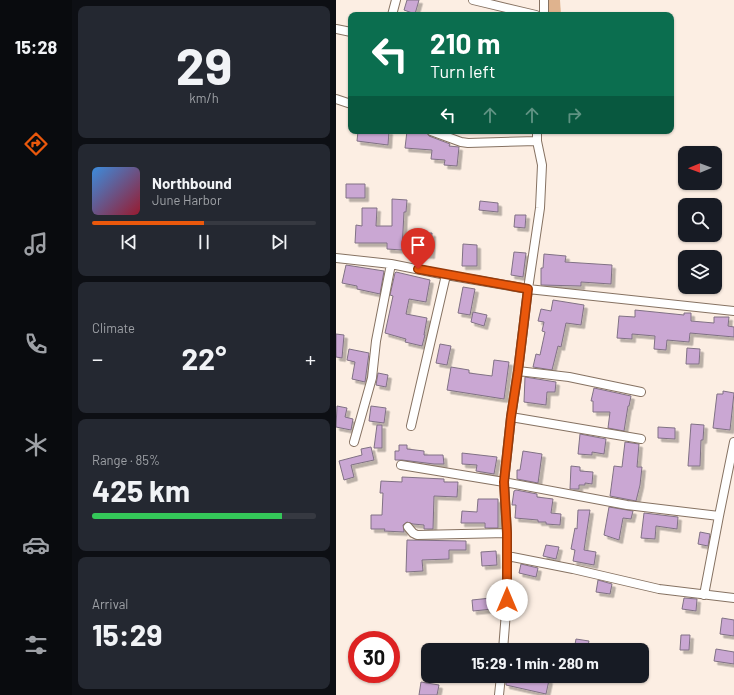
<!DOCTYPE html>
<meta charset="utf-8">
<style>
:root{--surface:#171b24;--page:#242831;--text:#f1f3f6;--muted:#9ea1a6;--line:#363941;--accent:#ea580c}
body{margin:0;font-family:Barlow,sans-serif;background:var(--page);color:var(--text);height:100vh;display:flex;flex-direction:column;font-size:15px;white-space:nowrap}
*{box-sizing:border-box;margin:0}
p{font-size:13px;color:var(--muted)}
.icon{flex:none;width:22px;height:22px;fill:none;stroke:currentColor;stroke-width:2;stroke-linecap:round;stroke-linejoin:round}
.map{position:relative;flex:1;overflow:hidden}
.sheet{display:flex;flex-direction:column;gap:6px;padding:6px;background:#0d0f14;width:264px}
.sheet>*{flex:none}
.banner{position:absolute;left:12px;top:12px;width:326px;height:122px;border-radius:8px;box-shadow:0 1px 3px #0004;background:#0b6e4f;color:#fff;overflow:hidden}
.needle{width:26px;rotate:269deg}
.buttons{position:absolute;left:342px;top:146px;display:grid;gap:8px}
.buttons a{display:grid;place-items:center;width:44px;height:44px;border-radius:8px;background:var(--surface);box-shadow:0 1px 3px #0004;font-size:20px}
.speed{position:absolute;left:12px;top:631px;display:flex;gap:8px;font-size:20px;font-weight:700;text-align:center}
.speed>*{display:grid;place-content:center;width:52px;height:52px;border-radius:50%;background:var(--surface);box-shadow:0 1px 3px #0004;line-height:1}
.speed .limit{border:6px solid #d22;background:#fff;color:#111}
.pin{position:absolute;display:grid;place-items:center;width:34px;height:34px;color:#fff;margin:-41px -17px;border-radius:50% 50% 50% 0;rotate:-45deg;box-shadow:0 0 4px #0007}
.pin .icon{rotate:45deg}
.me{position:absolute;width:44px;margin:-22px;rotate:0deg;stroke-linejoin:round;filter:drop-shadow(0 0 3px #0008)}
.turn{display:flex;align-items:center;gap:14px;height:84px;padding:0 16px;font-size:18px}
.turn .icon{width:52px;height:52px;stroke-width:2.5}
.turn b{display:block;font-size:28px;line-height:34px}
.lanes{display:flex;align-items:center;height:38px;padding:0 16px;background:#0003;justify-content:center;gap:20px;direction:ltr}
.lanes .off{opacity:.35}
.big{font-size:30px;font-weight:700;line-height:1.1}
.sheet .tile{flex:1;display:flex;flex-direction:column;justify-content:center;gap:6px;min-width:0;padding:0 14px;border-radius:8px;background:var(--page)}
.sheet .dial{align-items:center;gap:0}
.dial b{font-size:52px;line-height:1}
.song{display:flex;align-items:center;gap:12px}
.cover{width:48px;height:48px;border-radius:6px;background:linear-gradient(135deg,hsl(210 70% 55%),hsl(350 70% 35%))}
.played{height:4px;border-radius:2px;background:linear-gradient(90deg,var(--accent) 50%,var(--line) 50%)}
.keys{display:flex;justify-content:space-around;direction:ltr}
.heat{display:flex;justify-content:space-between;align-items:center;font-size:22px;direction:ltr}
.charge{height:6px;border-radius:3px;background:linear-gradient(90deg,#34c759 85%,var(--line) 0)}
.trip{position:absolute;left:85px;top:643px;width:228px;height:40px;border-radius:8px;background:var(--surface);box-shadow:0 1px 3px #0004;font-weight:700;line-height:40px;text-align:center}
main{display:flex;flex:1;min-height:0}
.tab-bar{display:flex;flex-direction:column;width:72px;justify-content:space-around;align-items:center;background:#090b0e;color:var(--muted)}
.tab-bar .icon{width:28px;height:28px}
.tab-bar .on{color:var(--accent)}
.tab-bar b{font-size:18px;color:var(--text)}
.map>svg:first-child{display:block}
</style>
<main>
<nav class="tab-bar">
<b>15:28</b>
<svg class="icon on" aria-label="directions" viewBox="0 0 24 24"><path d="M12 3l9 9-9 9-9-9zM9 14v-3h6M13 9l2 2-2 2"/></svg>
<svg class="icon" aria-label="music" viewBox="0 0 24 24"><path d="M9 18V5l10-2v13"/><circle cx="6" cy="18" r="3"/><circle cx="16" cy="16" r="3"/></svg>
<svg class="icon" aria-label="phone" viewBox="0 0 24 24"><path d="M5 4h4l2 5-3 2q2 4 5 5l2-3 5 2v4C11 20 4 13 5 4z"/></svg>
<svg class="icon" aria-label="climate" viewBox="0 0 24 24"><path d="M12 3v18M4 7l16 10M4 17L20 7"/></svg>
<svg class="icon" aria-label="car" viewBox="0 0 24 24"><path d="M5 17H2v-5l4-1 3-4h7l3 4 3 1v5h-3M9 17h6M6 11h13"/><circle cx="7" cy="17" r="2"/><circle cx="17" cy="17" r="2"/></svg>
<svg class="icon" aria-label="filters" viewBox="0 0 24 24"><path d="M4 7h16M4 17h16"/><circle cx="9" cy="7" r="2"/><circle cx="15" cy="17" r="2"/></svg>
</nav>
<section class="sheet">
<div class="tile dial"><b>29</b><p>km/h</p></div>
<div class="tile">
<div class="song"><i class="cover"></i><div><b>Northbound</b><p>June Harbor</p></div></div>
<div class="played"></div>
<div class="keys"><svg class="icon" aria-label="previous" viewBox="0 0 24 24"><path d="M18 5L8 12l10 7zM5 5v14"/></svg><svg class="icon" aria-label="pause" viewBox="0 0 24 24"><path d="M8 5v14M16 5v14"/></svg><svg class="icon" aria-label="next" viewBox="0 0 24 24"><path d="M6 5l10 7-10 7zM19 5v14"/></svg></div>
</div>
<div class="tile"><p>Climate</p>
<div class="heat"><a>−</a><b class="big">22°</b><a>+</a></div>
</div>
<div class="tile"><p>Range · 85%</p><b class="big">425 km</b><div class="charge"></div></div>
<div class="tile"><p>Arrival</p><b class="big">15:29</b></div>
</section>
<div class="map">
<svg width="398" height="695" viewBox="0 0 398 695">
<defs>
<filter id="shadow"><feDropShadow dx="3.5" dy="3.5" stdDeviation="0" flood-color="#0004"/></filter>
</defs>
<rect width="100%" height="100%" fill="#fceee3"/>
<path fill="#dfb38e" d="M208 0H224L225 15H208Z"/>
<path fill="#caa7d3" stroke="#807184" filter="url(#shadow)" d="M71 0H83L79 14 68 10Z
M22 131H53L52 145 21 141Z
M71 131 83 132V131H90L93 136 114 144 113 146 123 147 121 166 108 165 109 160 95 159 96 150 69 148Z
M10 184H29V198H10Z
M56 199 71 200 70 212H68L66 250 51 249V243H19L20 225 26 226V208H41L40 226H56Z
M144 201 162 203V212L143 210Z
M179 215H190L189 228 178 227Z
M83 233H96L95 255 82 254Z
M127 244 141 245V266H126Z
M178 252 190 253 187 277 175 275Z
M208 254 230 256 229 262 276 265 275 284 245 282V286L205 285V268H207Z
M10 265 48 271 44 294 21 289V286L6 283Z
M60 272 94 280 90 302 73 299 70 314 91 318 88 335H89L86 346 69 342 70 339 49 333 57 296 54 295 59 273Z
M127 287 139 289 134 315 122 313Z
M217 300 248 305 245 325 230 323 225 347 222 346 216 370 197 367 200 354 204 355 209 332 206 331 208 322 202 321 205 309 215 311Z
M299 310 348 315V313H355V321L378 323V317H393L392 326 398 327V337L354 333 353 342 331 340 330 350 318 349 319 336 296 334V339L281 338 283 316 299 317Z
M137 312 151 315 148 326 135 322Z
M0 334 8 335 6 358 0 357Z
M104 344 115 346 111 365 100 363Z
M351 348 364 349 363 364H350Z
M13 349 33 353 29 382 16 379 19 362 11 360Z
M158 360 173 362 168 399 111 390 115 367 133 370V373L156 376Z
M42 373 52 375 50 387 40 385Z
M189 377 220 382 219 392H211L210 405 188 402Z
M258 388 295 396 293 406H292L288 431 272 428 274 412H257V401H255Z
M387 391 398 393 394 430 377 428 381 394H387Z
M1 406 11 408 9 417 17 419 15 430 0 427Z
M35 406 50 408 48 423 33 421Z
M355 424 368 425 367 440H365L364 466H352Z
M41 425H46V448H38Z
M322 427 339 428V439L322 438Z
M244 434 270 439 268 454 256 452V455L242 454Z
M289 442 303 444 301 467H306L304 485 300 501 274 496 278 466 286 467Z
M63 445H71V449L88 451V455H107L108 464H98L66 460H59V451H63Z
M35 447 38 460 15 465 18 477 8 480 3 461 26 455 25 449Z
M187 451 206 454 202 483 181 479V470H184Z
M126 453 161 457 158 474 140 471 141 465 126 464Z
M235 466 244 467V471L257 472 256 484 249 483V485H243V489H234Z
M66 477 108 479V482H122L121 497 98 496 97 529H88V525L77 524 71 522 67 525 68 532 48 531 49 529H35V515H46L47 493H44L45 481 66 482Z
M180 490 201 494V497L217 499 215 513 225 514 224 525 210 524V522H202V520L179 518 180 505H176L178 491Z
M142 499H162V528H149V523H125L126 511 141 512Z
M273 507 297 511 295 519 287 518 283 540 268 535Z
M242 510H254L248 550 260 552 258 565 237 561 239 550 235 549 239 528 241 529Z
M308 513 342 517 341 529 320 526 319 539 305 538Z
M364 532 374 534 372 546 362 544Z
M71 540 130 541V550H113V559L86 560 87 571 70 572Z
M210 545 223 547 220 559 207 556Z
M160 551 161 565 146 566 145 552Z
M185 564 202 568 200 577 183 573Z
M262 580 276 584 274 594 260 592Z
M155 598 157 609 137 611 136 600Z
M348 598 361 599 360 611 346 609Z
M386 618 398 620V636L384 634Z
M345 635H354L353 650H344Z
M240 639 253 641 251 650H238Z
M380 649 398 652V664L378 661Z
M170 676H196L213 680 210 694 170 685Z
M85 682 103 685 101 695H83Z"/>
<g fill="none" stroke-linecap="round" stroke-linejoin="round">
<defs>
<path id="minor" d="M137 0 200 15
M56 15 60 0
M208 15V0
M0 29 15 32
M0 99 15 104
M95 131 125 142 132 143 201 141
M0 258 55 264 110 275 192 289 398 311
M182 371 233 377 305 392
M175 417 305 439
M75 426 110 275
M18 442 36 378 40 341 55 264
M65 465 168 482 291 505 383 516 398 442
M72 527 77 533 81 535 171 533
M171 556 237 569 323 589 398 598
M368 595 383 516
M167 650 171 599V533L168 482 175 417 182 371 192 289 204 208 206 165 201 141V131
M163 695 165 676"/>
</defs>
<use href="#minor" stroke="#867262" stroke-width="10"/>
<use href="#minor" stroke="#fff" stroke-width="8"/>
</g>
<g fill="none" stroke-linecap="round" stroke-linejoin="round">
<defs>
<path id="route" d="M82 269 192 289 182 371 175 417 168 482 171 533V600"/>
</defs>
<use href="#route" stroke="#983908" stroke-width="10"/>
<use href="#route" stroke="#ea580c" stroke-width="7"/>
</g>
</svg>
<div class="buttons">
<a><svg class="needle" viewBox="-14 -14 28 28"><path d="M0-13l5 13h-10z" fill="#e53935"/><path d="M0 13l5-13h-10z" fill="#9ea1a6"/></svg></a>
<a><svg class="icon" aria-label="search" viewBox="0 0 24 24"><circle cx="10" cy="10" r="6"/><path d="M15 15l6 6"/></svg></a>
<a><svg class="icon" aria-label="layers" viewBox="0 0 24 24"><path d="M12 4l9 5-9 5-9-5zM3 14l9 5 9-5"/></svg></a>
</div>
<div class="speed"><div class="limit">30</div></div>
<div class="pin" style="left:82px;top:269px;background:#d93025"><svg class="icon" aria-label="arrive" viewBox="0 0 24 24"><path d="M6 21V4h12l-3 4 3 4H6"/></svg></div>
<svg class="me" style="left:171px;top:600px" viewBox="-20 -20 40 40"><circle r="19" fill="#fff"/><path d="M0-13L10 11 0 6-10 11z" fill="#ea580c"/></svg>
<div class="trip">15:29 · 1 min · 280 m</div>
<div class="banner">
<div class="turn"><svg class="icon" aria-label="left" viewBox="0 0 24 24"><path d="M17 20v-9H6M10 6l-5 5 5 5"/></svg><div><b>210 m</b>Turn left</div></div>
<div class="lanes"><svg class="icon" aria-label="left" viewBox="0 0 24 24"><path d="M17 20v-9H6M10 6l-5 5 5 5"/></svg><svg class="icon off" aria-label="ahead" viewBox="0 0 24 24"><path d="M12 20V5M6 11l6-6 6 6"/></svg><svg class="icon off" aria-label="ahead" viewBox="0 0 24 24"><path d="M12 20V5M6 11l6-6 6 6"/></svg><svg class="icon off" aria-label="right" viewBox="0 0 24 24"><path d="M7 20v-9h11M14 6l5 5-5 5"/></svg></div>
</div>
</div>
</main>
